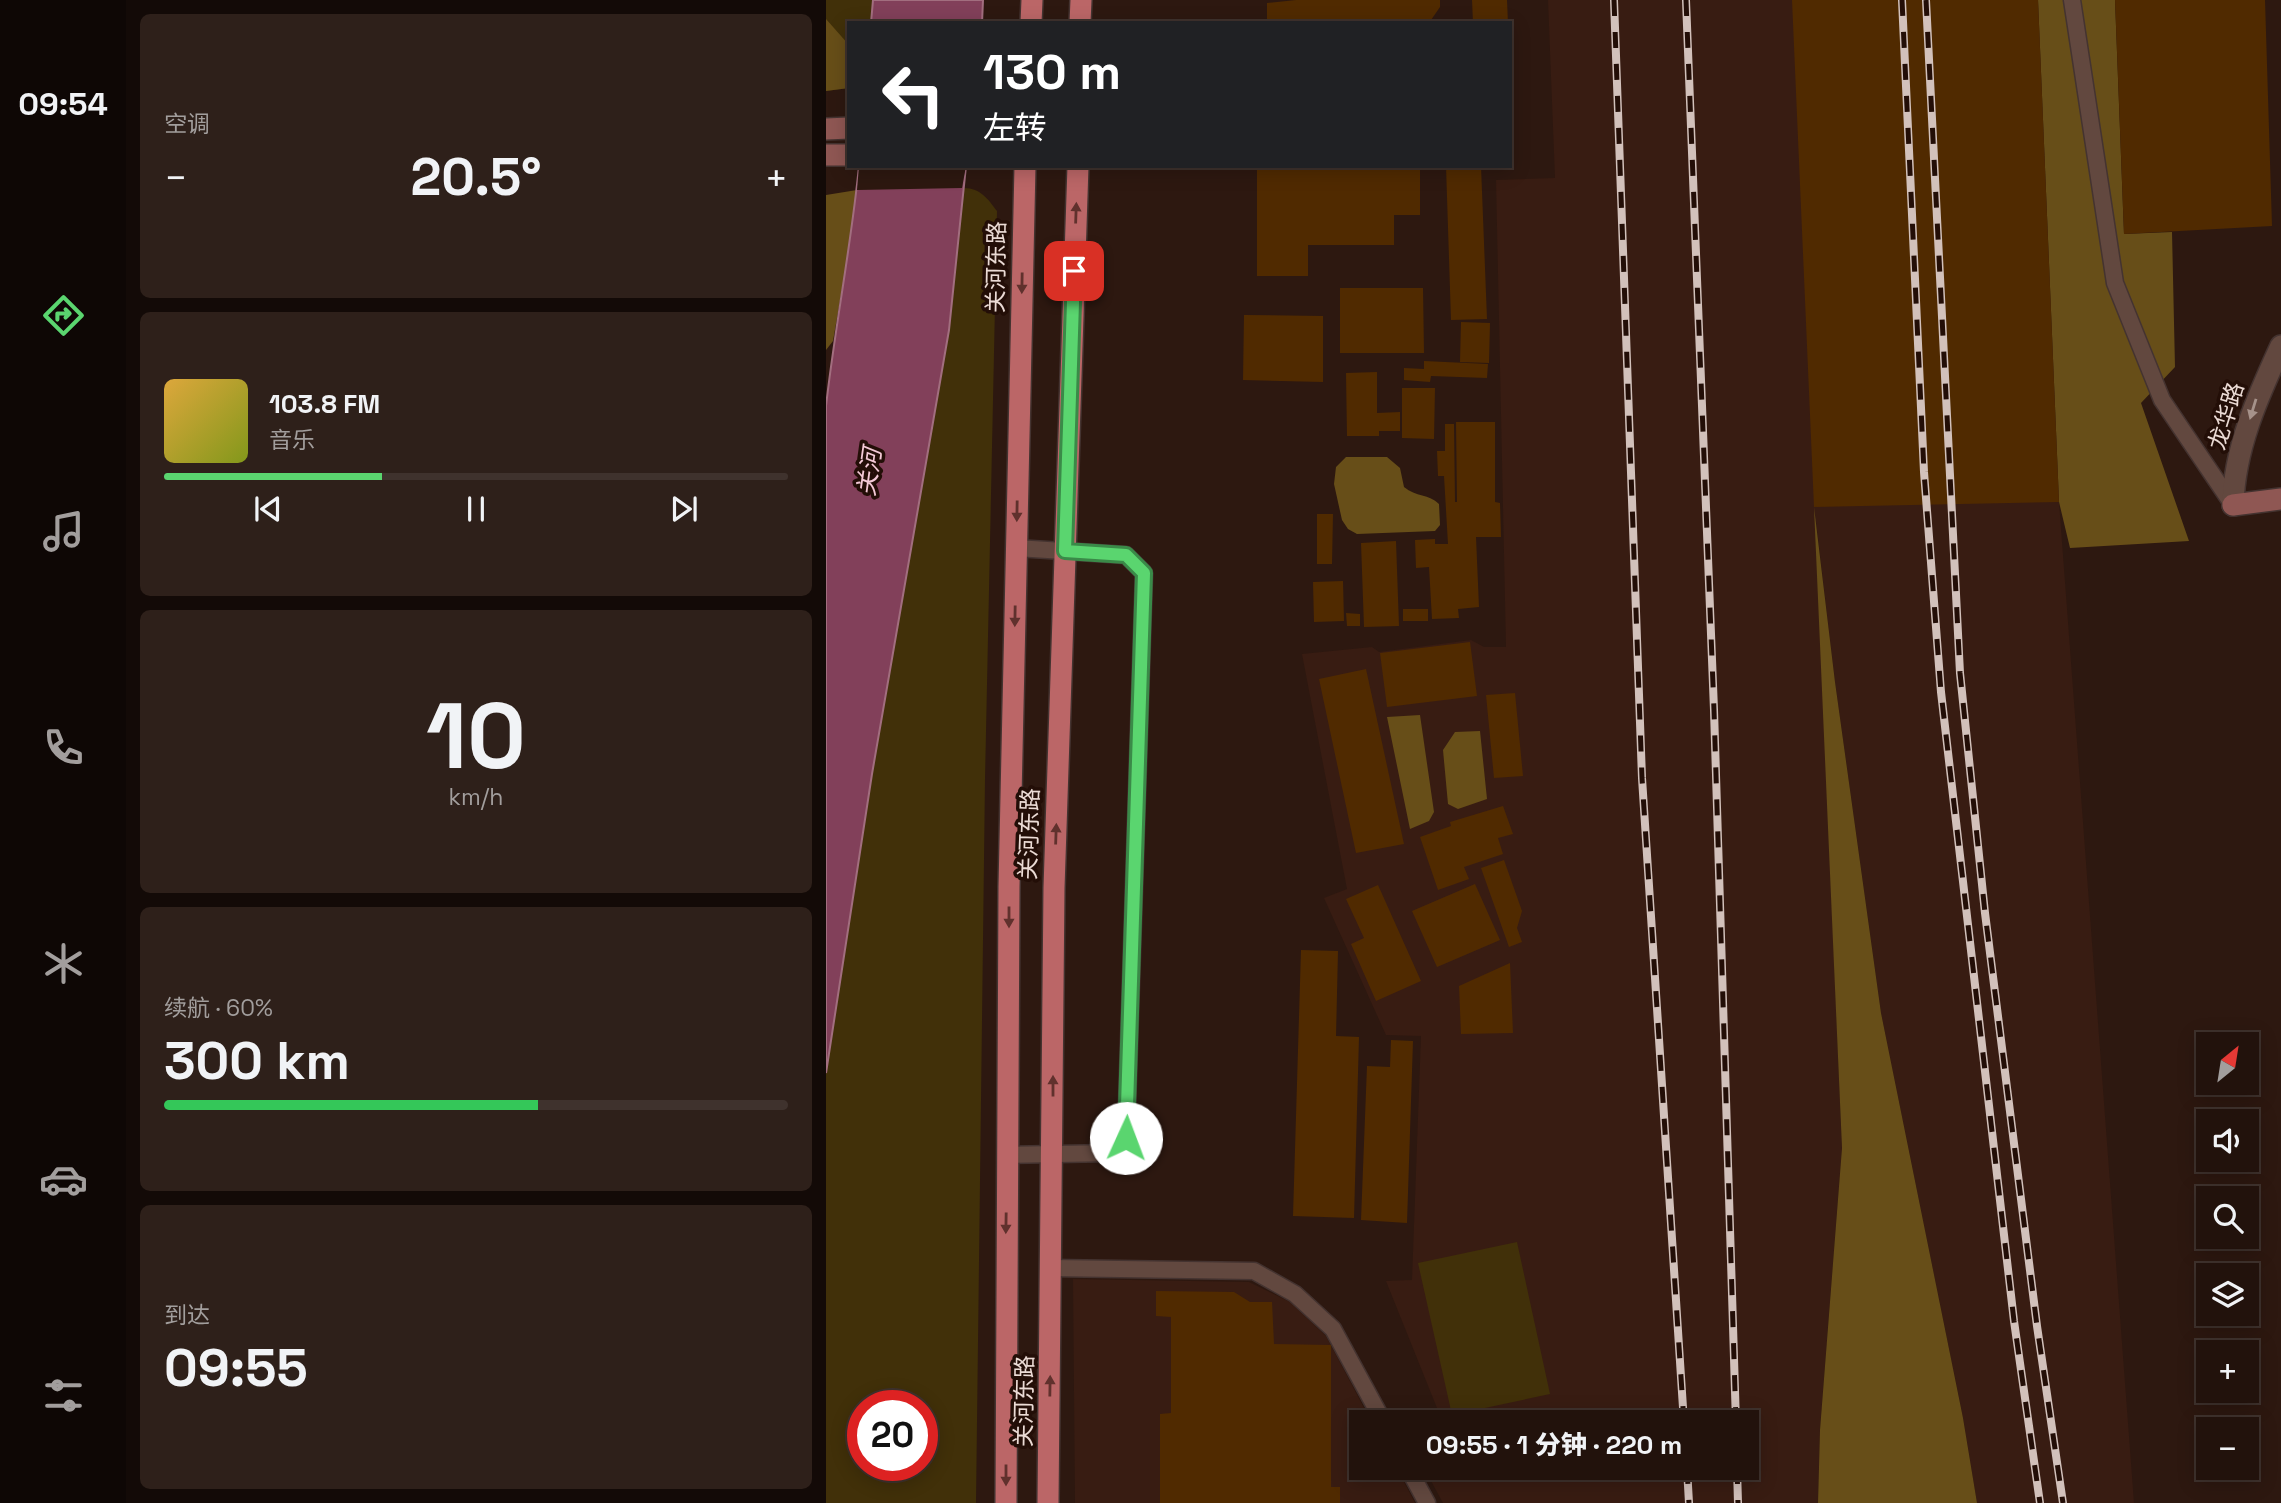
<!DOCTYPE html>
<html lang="zh">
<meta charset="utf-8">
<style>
:root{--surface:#22120c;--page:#2e201a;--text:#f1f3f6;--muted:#a29e9d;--line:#3f322d;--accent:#5ad56f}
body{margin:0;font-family:"Space Grotesk","Noto Sans SC",sans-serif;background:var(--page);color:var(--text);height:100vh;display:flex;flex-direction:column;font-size:26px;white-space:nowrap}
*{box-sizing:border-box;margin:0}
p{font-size:23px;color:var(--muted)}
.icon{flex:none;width:38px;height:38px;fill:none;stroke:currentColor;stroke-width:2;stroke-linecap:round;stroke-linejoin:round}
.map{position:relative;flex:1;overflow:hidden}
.sheet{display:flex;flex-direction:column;gap:14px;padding:14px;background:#130a07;width:700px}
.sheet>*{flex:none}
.banner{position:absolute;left:21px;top:21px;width:665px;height:147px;border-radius:0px;box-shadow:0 4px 18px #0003,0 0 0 2px var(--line);background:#202124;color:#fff;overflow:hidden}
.needle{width:46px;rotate:30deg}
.buttons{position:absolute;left:1370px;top:1032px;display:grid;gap:14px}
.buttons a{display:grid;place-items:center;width:63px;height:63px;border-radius:0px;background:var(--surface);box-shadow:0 4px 18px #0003,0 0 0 2px var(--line);font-size:35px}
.speed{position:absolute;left:21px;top:1390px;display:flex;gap:14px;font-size:35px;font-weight:700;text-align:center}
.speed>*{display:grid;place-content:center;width:91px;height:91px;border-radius:50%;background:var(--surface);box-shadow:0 4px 18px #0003,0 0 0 2px var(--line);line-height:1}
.speed .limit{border:10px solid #d22;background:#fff;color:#111}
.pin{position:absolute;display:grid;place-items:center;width:60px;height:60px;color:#fff;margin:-30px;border-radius:14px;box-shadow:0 4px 10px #0006}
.me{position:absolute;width:77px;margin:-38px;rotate:2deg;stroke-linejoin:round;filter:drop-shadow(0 0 5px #0008)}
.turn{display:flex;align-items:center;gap:24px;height:147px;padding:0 21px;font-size:32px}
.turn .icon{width:91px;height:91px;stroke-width:2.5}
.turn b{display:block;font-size:49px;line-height:60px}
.big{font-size:52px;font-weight:800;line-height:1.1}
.sheet .card{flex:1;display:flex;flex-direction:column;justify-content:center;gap:10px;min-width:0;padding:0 24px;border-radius:10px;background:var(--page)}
.sheet .dial{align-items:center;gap:0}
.dial b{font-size:91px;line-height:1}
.song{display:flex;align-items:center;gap:21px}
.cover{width:84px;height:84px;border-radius:10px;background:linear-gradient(135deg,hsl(40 70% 55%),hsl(70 70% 35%))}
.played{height:7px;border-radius:4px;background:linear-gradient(90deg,var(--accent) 35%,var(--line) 35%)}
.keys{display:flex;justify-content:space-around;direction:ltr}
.heat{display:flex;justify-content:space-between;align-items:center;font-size:38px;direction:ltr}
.charge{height:10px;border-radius:5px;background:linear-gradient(90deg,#34c759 60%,var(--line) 0)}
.trip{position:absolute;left:523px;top:1410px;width:410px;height:70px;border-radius:0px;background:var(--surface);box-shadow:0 4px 18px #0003,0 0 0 2px var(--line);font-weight:800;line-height:70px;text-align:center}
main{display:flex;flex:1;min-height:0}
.menu{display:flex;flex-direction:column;width:126px;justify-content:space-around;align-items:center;background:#0e0705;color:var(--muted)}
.menu .icon{width:49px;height:49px}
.menu .on{color:var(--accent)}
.menu b{font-size:32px;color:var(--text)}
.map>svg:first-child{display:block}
</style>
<main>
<nav class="menu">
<b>09:54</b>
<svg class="icon on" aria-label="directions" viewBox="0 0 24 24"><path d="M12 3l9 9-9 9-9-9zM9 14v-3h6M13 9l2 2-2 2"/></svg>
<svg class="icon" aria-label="music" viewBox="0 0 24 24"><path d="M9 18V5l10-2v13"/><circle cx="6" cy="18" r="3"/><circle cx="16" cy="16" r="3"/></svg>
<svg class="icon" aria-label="phone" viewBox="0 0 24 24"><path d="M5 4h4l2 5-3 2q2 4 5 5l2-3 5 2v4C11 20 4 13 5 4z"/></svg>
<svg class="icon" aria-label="climate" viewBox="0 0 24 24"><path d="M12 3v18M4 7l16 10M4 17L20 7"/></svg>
<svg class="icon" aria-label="car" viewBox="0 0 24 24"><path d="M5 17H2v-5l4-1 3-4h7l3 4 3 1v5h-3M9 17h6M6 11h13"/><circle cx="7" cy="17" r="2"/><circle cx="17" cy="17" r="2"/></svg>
<svg class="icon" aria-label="filters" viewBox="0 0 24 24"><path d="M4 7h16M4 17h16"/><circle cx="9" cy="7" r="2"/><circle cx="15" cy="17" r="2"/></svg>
</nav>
<section class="sheet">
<div class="card"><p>空调</p>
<div class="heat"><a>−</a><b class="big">20.5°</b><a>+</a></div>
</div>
<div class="card">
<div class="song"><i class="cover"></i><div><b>103.8 FM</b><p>音乐</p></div></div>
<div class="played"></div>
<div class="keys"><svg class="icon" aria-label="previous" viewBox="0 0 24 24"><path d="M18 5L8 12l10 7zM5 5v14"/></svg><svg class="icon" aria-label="pause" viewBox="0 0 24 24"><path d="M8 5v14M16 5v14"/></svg><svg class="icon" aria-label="next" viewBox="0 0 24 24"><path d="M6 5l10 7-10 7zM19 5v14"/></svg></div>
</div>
<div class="card dial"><b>10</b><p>km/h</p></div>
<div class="card"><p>续航 · 60%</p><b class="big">300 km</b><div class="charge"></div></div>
<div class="card"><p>到达</p><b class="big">09:55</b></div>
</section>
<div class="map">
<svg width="1455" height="1503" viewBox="0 0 1455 1503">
<rect width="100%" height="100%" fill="#2d1810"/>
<path fill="#381c12" d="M722 0H1212L1233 502 1308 1503H1151L1137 1418 1055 1013 1009 682 990 521 1016 1148 994 1430 992 1503H617L598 1468H920V1423H617L560 1281 586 1280 595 1036 560 1035 498 898 521 889 476 654 546 647 553 652 645 640 658 647H680L670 180 729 178Z
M247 1279 423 1282 464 1302 500 1336 546 1423H536V1468H571L589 1503H249Z"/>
<path fill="#413009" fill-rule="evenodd" d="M0 0H47L45 23H23V88L0 91Z
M136 188C154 187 162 199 171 211L159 779 150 1503H0V1073L46 774 123 330ZM37 1405H96V1465H37Z
M691 1242 724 1394 626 1415 592 1263Z"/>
<path fill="#674e18" d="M1212 0H1289L1298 234 1346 232 1349 367 1315 403 1363 541 1244 548 1233 502Z
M0 19 23 45V88L0 91Z
M31 190 26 232 7 341 0 350V195Z
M520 457H561L574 468 578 487C590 497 603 494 613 504L614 525 609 531 531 534 522 529 516 520 508 484 510 467Z
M988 507 1009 682 1055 1013 1137 1418 1151 1503H992L994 1430 1016 1148Z
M594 715 608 812 603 821 584 829 561 717Z
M654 731 661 799 632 809 622 804 617 750 629 732Z"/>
<path fill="#82405a" stroke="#a26e7f" stroke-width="2" d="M47 0H157L156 23H45Z
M33 166H140L123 330 46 774 0 1073V406C9 326 25 247 33 166Z"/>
<path fill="#2d1810" d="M33 166H140L136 188 31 190Z"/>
<path fill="#502a00" d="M470 0H614V7L603 23H441V3Z
M646 0H681L682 23H647Z
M966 0H1212L1233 502 988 507Z
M1289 0H1439L1446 226 1298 234Z
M620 166H655L661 319 625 320Z
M594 168V215H568V245H482V276H431V169Z
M514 288H597L598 353H514Z
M418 315 497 316V382L417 380Z
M635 322 664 323 663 363 634 362Z
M598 361 662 364 661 378 605 376 604 382 578 380V368L598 369Z
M551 372V413L574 412V431H553V436H521L520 373Z
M576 388H609L608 439 576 438Z
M630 422H669V502L674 503 675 537H650L653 607 632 609 633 618 606 619 603 567 590 568 589 540 609 539V544H622L618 476H612L611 451H619V424H628L629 502H631Z
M491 514H507L506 564H491Z
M570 541 573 626 538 627 535 543Z
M517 581 518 621 488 622 487 582Z
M577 609H602V621H577Z
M520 613 534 614V626H521Z
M644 642 651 696 561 707 554 653Z
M540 669 578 844 530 853 493 679Z
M689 693 697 776 668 778 660 695Z
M677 806 687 834 672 838 677 854 638 867 643 879 612 890 594 837 625 826 624 822Z
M678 860 696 911 691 928 696 942 683 947 655 868Z
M649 884 674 940 611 967 586 911Z
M552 885 595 981 550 1001 525 944 538 938 520 899Z
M475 950 512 951 510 1036 533 1037 528 1218 467 1216Z
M684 963 687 1033 635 1034 633 986Z
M565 1040 587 1041 581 1223 535 1220 541 1066 564 1067Z
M330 1291 408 1292 424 1302H446L448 1344 505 1345V1487H514V1503H334V1414L345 1413V1317L330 1316Z"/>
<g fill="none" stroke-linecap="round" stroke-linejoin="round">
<defs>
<path id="lane" d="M1246 0 1289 283 1336 400 1407 505
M181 1155 286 1153 300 1138 318 573 300 555 190 548
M226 1268 428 1271 469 1294 507 1329 558 1423
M582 1468 601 1503"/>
<path id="street" d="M1407 505C1408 449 1432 396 1455 346"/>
<path id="secondary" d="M0 129 23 128
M0 155H23
M1407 505 1455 499"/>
<path id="primary" d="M205 23 206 0
M254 23 255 0
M180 1503 183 887 199 166
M222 1503 228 888 252 166"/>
</defs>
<use href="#lane" stroke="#443330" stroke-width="19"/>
<use href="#street" stroke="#443330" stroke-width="24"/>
<use href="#secondary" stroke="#443330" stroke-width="24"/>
<use href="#primary" stroke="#443330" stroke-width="24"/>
<use href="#lane" stroke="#62483f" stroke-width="16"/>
<use href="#street" stroke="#62483f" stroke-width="21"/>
<use href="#secondary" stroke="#8f5753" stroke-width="21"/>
<use href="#primary" stroke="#bb6667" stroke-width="21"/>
<defs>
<path id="rail" d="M788 0 816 778 858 1423
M860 0 888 710 910 1423
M1076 0 1098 472 1115 692 1188 1321 1214 1503
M1100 0 1134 673 1159 913 1211 1326 1237 1503
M861 1468 863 1503
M911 1468 912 1503"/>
</defs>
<use href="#rail" stroke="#d2c1bb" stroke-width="8"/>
<use href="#rail" stroke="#230e07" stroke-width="5" stroke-dasharray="16" stroke-linecap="butt"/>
</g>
<defs><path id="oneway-solid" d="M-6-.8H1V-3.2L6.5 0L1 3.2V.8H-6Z" transform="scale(1.75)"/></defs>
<g fill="#60312d">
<use href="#oneway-solid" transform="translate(250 213) rotate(-88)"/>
<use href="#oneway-solid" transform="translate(196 283) rotate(91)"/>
<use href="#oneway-solid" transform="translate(191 511) rotate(91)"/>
<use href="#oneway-solid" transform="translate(189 616) rotate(91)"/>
<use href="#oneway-solid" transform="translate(230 834) rotate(-88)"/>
<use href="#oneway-solid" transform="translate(183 917) rotate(90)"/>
<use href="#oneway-solid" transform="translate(227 1086) rotate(-90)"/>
<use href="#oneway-solid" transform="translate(180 1223) rotate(91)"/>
<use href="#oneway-solid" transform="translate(224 1386) rotate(-89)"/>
<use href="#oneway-solid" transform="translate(180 1475) rotate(90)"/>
</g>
<use fill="#a6928a" href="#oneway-solid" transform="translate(1427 409) rotate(107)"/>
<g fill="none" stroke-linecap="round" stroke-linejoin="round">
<defs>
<path id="route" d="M248 271 239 551 300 555 318 573 300 1138"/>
</defs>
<use href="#route" stroke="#3a8a48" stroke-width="18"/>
<use href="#route" stroke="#5ad56f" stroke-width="12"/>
</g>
<g text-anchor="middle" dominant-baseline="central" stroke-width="7" stroke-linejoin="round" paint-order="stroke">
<g font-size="23" fill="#ebdbd5" stroke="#230e07">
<text transform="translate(170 267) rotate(-89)">关河东路</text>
<text transform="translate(1400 416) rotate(-73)">龙华路</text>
<text transform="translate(203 834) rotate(-88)">关河东路</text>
<text transform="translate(198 1401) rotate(-89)">关河东路</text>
</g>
<g font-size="24" font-style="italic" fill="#f4cad7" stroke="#230e07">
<text transform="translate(43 472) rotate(-82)">关河</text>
</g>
</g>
</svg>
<div class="buttons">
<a><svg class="needle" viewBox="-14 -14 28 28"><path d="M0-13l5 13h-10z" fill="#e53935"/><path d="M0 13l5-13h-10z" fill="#a29e9d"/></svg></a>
<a><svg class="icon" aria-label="sound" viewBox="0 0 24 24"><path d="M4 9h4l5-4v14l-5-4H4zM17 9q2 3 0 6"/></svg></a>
<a><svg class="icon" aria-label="search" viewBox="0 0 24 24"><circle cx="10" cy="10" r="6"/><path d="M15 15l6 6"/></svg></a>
<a><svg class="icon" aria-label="layers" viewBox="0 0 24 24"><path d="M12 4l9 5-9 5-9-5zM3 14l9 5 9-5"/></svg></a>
<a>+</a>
<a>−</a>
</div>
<div class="speed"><div class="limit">20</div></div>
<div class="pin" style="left:248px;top:271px;background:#d93025"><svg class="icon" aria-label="arrive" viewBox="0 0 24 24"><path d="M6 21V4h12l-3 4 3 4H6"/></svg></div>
<svg class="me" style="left:300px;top:1138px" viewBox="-20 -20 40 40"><circle r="19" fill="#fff"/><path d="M0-13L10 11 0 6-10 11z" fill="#5ad56f"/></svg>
<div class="trip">09:55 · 1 分钟 · 220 m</div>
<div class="banner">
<div class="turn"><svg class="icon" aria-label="left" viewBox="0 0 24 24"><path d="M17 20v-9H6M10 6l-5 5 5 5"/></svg><div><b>130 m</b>左转</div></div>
</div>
</div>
</main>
